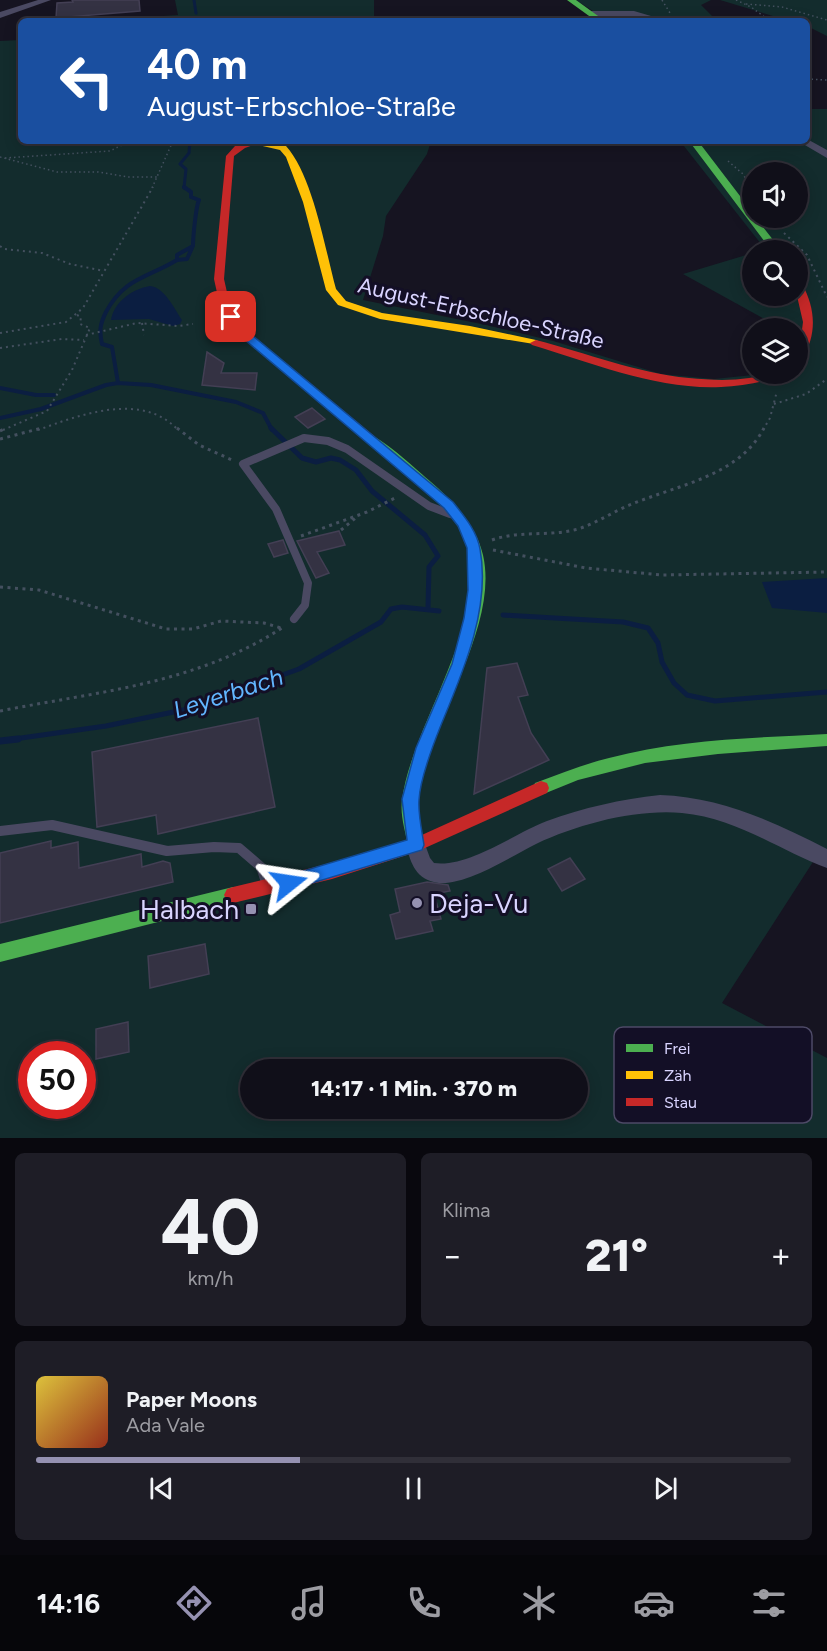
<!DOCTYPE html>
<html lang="de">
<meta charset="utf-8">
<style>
:root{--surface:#100f19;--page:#1e1d26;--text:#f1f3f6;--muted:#9c9ca2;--line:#302f38;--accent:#9591b1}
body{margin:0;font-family:Figtree,sans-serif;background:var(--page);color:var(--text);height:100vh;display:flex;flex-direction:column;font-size:22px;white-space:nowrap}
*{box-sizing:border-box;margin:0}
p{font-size:20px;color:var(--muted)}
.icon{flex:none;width:33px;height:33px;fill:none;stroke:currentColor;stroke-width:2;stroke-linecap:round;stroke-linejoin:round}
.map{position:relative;height:1138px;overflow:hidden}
.side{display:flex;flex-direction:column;gap:15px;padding:15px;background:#09080e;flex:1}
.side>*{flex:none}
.hud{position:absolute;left:18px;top:18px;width:792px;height:126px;border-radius:9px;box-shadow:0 3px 15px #0003,0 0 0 2px var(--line);background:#1a4fa0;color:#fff;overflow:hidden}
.fabs{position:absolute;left:742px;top:162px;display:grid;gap:12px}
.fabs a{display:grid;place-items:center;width:66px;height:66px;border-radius:50%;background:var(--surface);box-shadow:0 3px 15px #0003,0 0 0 2px var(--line);font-size:30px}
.speed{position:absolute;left:18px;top:1041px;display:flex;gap:12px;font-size:30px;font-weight:700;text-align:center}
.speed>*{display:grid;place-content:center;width:78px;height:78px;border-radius:50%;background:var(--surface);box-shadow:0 3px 15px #0003,0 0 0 2px var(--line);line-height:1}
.speed .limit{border:9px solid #d22;background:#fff;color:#111}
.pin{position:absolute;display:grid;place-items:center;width:51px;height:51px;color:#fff;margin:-26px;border-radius:12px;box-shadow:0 3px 9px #0006}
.me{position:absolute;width:66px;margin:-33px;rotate:75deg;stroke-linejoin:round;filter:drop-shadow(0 0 4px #0008)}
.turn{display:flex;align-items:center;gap:21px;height:126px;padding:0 30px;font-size:27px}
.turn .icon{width:78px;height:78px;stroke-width:2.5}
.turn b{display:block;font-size:42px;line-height:51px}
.big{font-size:45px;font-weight:800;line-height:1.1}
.side .widget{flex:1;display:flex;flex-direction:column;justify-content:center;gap:9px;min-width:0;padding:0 21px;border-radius:9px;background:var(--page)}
.side .dial{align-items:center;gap:0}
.dial b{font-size:78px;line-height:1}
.song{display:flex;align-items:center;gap:18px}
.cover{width:72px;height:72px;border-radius:9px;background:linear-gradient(135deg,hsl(50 70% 55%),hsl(10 70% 35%))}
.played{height:6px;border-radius:3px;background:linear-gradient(90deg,var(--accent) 35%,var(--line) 35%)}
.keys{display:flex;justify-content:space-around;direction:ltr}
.heat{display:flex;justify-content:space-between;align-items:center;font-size:33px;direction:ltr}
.side .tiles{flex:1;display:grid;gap:15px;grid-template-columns:1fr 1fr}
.widget:last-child{grid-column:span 2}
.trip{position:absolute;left:240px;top:1059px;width:348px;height:60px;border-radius:30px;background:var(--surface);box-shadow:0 3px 15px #0003,0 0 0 2px var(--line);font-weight:800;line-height:60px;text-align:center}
.tab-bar{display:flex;height:96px;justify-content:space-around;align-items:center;background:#06060a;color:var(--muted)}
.tab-bar .icon{width:42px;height:42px}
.tab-bar .current{color:var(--accent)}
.tab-bar b{font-size:27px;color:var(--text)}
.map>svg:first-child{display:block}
</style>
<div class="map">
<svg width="827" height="1138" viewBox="0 0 827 1138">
<rect width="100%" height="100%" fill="#161421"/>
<path fill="#132c2d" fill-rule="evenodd" d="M175 0H374V21H88L178 15Z
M576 0H711L701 5 717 21H609L602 13H596Z
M720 0H827V36L807 26V21L786 20Z
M21 40V141H431L427 154 386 216 383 236 363 300 486 325 553 341 661 374 714 379 763 374H798V328H781L683 274 753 253V296H798V250H763L765 249 680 141H807V109H827V854L820 851 722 1003 827 1058V1138H0V41ZM753 172H798V218H753ZM32 1054H82V1106H32ZM250 1070H578V1108H250Z"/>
<path fill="#0b1e41" d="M150 286C164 287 174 308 182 320L180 324 173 326 149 319 111 320C114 302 132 289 150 286Z
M827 578V613L772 608 762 582Z"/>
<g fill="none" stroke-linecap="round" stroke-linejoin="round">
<path stroke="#0b1e41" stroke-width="3" d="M194 0 196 13
M184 188 186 169 180 164 189 153 190 141"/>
<path stroke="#0b1e41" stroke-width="4" d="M177 260 187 259 192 248
M118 383 112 347 102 344C99 331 100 324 106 312 124 278 147 278 177 260V255L193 246C193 237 196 206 199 200L191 197V192L184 187
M0 388 36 395H54
M0 418 41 409 106 385 118 383 151 385 236 402 263 413 272 430"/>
<path stroke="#0b1e41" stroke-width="5" d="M271 428 302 458 316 462 331 458 340 460 356 470 372 491 425 535 438 556 429 567 428 608
M503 615 623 622 648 628 658 643 662 662 674 683 687 695 715 701 827 692
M7 740 106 726 188 709 299 669 381 622 391 609 402 607 439 611"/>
<path stroke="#0b1e41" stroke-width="7" d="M0 741 18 739"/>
</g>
<path fill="#343243" stroke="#433f54" stroke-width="1.5" d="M72 0H139L140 11 56 18 57 3 73 2Z
M207 352 224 363 221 373H257L255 390 202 385Z
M312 408 325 419 308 428 295 417Z
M339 531 345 545 317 552 329 573 316 578 297 541Z
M283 540 288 553 274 557 268 544Z
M517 663 528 695 518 697 531 733 549 760 474 794 487 668Z
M258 718 275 807 158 834 156 815 97 827 92 752Z
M51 841V848L78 842 79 868 141 854 142 867 163 861 170 863 173 882 0 923V853Z
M570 858 585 879 562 891 548 869Z
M427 882 448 885 450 891 434 894 441 919 430 921 433 931 396 939 390 915 400 912 395 889Z
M205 944 209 974 150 988 148 956Z
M128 1022 129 1052 96 1059V1029Z"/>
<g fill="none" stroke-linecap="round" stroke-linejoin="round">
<path stroke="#44505f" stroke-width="1.5" stroke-dasharray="1.5 3" stroke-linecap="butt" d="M662 0 670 13
M736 0 751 7 770 21
M746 4 782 7 827 20
M807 79 827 80
M0 157 57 172H98L128 177H157
M5 158 110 151 130 141
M728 161 743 174 751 188
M152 188 173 141"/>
<path stroke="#44505f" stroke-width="2" stroke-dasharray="2 4" stroke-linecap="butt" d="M750 187 753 192
M784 233 807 255 827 297
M0 246 4 249 42 253 70 264 104 271
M142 323 144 335
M0 333 66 322 83 308 153 187
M86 335 137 323 178 326 193 324
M0 348 62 339 84 340
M774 404 806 394 827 379
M3 430 47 411 72 370 90 328 80 324 81 317 77 315
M38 430C79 415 142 391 178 430
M763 430 770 418 777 391"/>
<path stroke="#44505f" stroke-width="3" stroke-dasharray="3 4.5" stroke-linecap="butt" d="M177 428 199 445 232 460
M0 431 6 428
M0 439 42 428
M341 530 358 516
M301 536 367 512 395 498
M492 540C520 530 550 537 578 529 597 523 614 511 632 504 678 485 739 476 764 428
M493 550 586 568 662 575 827 572
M0 587 39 590 166 629H193L221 621 264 623 281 628
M0 711C101 691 197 684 285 626"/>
<path stroke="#4a4962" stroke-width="8" d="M294 619 305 605 308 583 276 509 243 464 304 438 328 441 347 449 429 506 450 514"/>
<path stroke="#4a4962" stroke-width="10" d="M0 831 52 825 167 851 214 847 239 848 261 867 267 885"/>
<path fill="#4a4962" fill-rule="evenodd" d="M38 0H51L0 18V12Z
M634 11 668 21H652L634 17H592L587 14 592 11Z
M807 139 827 150V158L798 141H807Z
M660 795C721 797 774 822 827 849V868C778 850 737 818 682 813 635 809 579 824 536 844 510 857 468 885 439 883 416 880 411 864 406 845L409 839 416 836 423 839 430 858 434 863C468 868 515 833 547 821 583 808 621 799 660 795Z"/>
<path fill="#4caf50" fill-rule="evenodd" d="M567 0H576L605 21H596Z
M689 141H698L753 213V218H756L781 250H771Z
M370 435C384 439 419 472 431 482 454 502 476 525 483 555 500 630 426 724 418 800 416 815 421 831 424 845L422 850 416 852 410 850 408 845C405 830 400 815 402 800 412 719 506 602 457 525 435 491 396 467 366 442L364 439 366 436Z
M827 734V746L718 754 645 763 578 780 541 795 535 793 533 788 535 783C560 774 584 764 609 758 680 739 754 738 827 734Z
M233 887 239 889 242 895 239 901 233 903 0 962V944Z"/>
<path fill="#ffc107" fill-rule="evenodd" d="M253 141 286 146C313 176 325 249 336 289L346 301 382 313 470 326 536 340 542 343 540 345 380 319 338 305 326 290 303 202 286 157 280 150 254 144Z"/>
<path fill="#c62828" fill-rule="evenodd" d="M247 141 261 142 245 148 234 156 224 279 231 310 253 336 374 436 376 439 374 442H366L245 340 221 311 214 279 226 156 235 146Z
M798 283 802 284C816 309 817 335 802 359L798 360 803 322 797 296Z
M536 340C587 353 636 373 689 378 709 380 730 381 749 378 762 376 773 373 786 374L784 376C763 382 742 386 721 387 657 390 592 363 532 345L530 343Z
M541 781 547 783 549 788 547 793 416 852 332 879 233 903 227 901 224 895 227 889 233 887 332 863 413 839Z"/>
</g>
<path fill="#1a73e8" stroke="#114b97" stroke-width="1.5" d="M227 314H234L253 336 453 502C464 516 477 531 480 549 491 608 463 672 441 725 433 745 420 779 419 800 418 814 422 831 424 845L422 850 289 890 283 888 281 883 283 877 407 840 402 799 416 748 452 664 464 618 468 590 467 548 458 526 444 508 245 340 227 319Z"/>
<g fill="#9591b1" stroke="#130f26" stroke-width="2">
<circle cx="417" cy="903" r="6"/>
<rect x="245" y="903" width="12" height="12" rx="3"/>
</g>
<g text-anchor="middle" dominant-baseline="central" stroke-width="6" stroke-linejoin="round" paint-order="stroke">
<g font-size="22" fill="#d9d4ff" stroke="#130f26">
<text transform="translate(481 313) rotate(13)">August-Erbschloe-Straße</text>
</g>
<g font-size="24" font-style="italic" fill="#62b6ff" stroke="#130f26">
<text transform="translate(228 693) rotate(-18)">Leyerbach</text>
</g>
<g font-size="27" fill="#d9d4ff" stroke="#130f26" text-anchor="start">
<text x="429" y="903">Deja-Vu</text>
<text x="239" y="909" text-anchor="end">Halbach</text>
</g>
</g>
<rect x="614" y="1027" width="198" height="96" rx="9" fill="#130f26" stroke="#4e4a67" stroke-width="1.5"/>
<rect x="626" y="1044" width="27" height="8" fill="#4caf50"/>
<rect x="626" y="1071" width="27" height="8" fill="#ffc107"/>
<rect x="626" y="1098" width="27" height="8" fill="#c62828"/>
<g font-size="16" fill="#d9d4ff">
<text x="664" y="1054">Frei</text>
<text x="664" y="1081">Zäh</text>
<text x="664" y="1108">Stau</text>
</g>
</svg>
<div class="fabs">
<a><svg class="icon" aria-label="sound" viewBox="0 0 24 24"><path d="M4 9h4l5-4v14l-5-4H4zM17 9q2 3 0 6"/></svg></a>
<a><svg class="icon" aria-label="search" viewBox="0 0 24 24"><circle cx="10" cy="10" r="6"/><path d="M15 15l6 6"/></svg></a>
<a><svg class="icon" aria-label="layers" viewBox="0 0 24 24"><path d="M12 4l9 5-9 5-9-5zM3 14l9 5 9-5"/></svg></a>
</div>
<div class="speed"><div class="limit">50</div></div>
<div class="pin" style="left:231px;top:317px;background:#d93025"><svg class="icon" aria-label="arrive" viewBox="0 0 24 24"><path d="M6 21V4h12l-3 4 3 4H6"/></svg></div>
<svg class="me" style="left:289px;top:883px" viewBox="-20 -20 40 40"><path d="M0-17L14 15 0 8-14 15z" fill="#1a73e8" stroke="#fff" stroke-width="4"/></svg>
<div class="trip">14:17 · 1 Min. · 370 m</div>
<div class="hud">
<div class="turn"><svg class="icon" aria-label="left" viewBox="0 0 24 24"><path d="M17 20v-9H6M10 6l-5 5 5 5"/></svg><div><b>40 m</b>August-Erbschloe-Straße</div></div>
</div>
</div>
<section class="side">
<div class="tiles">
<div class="widget dial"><b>40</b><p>km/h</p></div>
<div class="widget"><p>Klima</p>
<div class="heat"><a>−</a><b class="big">21°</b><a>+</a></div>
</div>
<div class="widget">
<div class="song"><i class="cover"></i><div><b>Paper Moons</b><p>Ada Vale</p></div></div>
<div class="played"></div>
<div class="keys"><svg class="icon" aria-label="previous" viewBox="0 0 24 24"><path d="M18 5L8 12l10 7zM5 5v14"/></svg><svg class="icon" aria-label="pause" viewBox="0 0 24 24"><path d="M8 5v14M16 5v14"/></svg><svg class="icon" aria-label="next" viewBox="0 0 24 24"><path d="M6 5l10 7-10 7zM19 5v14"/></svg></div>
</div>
</div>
</section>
<nav class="tab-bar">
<b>14:16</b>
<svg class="icon current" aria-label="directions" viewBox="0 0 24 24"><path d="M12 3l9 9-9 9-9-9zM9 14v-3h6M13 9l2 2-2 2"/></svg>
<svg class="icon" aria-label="music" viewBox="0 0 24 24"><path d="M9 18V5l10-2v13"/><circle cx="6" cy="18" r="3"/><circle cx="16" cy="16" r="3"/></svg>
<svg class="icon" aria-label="phone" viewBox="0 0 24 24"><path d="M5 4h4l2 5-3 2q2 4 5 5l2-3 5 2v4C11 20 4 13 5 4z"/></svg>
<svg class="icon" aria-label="climate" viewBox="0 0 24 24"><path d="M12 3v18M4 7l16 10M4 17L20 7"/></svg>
<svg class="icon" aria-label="car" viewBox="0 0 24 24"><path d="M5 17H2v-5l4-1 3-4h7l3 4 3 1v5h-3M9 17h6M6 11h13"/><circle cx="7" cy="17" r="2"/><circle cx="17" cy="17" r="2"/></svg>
<svg class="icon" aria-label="filters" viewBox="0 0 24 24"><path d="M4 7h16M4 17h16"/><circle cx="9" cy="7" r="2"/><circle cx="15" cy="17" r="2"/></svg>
</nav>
